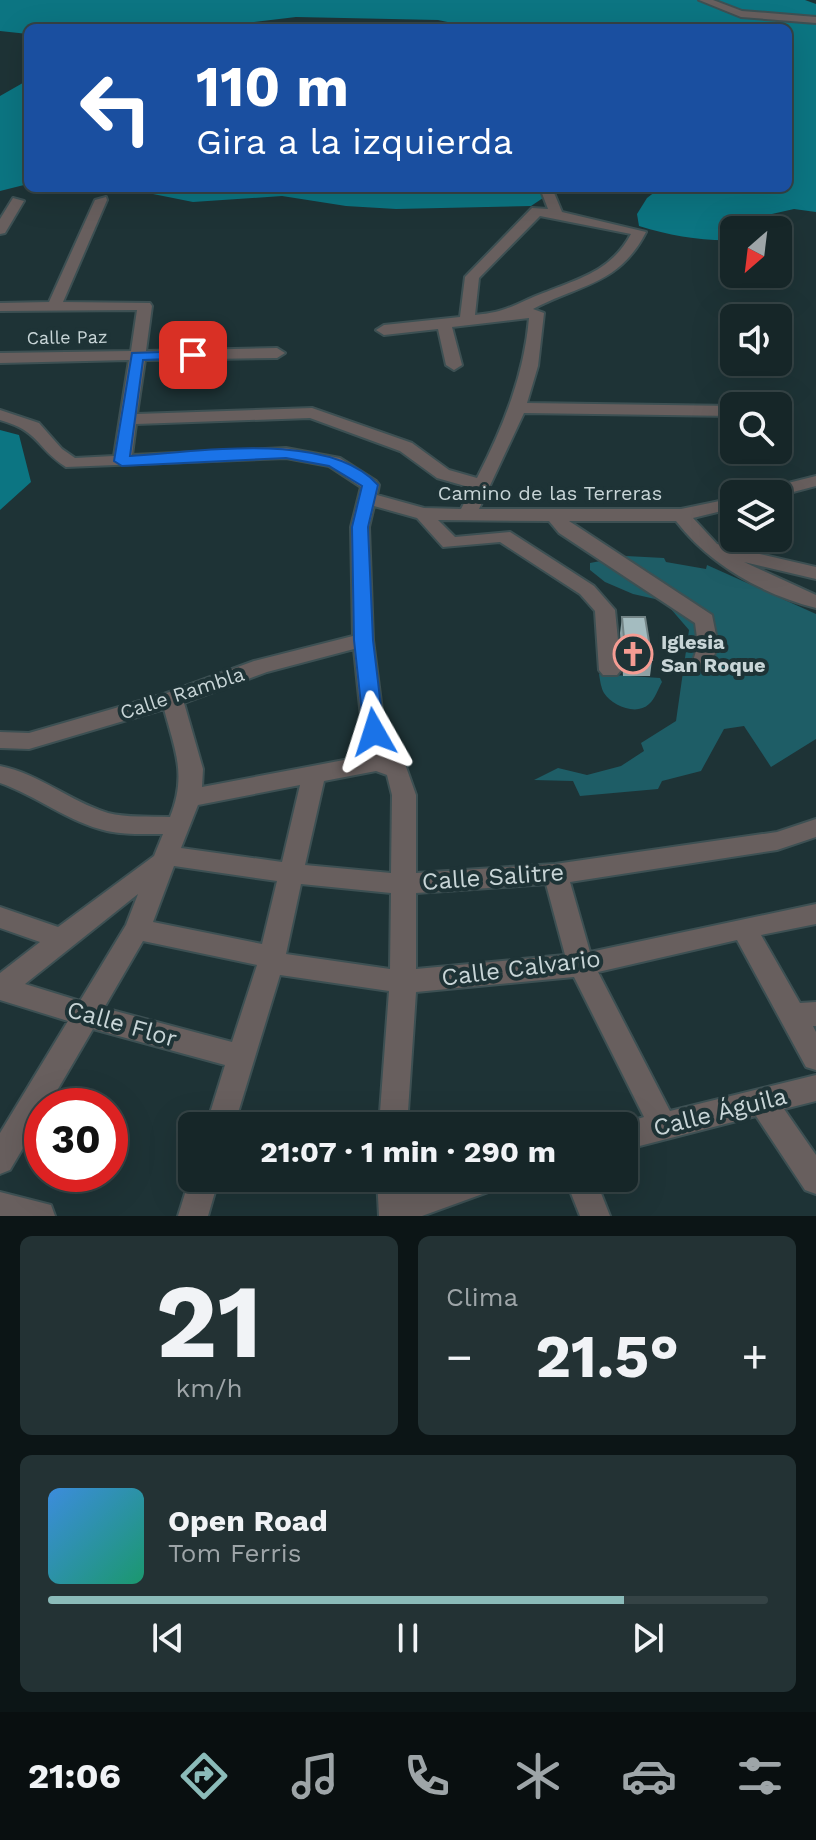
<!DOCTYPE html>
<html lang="es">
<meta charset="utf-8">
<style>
:root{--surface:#162628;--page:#233234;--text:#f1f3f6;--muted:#9ea5a8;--line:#354345;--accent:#8bbbb9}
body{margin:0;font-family:"Work Sans",sans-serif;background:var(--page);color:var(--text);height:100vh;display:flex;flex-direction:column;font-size:30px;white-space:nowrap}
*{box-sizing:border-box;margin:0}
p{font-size:26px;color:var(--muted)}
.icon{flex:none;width:44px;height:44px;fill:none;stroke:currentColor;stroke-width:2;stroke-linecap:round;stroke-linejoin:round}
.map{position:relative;height:1216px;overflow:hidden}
.drawer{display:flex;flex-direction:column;gap:20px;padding:20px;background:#0c1516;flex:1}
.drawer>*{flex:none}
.guide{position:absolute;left:24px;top:24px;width:768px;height:168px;border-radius:12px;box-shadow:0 8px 32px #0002,0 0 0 2px var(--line);background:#1a4fa0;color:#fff;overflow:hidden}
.needle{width:52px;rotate:208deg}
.controls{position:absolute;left:720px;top:216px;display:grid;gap:16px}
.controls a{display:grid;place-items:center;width:72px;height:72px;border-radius:12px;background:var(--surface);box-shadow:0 8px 32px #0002,0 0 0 2px var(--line);font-size:40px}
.speed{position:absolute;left:24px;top:1088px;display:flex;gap:16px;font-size:40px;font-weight:700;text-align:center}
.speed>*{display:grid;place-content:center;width:104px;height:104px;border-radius:50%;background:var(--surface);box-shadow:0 8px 32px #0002,0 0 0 2px var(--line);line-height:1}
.speed .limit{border:12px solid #d22;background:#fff;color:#111}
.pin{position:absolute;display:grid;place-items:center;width:68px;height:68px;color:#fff;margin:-34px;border-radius:16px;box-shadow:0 4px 12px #0006}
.me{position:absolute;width:88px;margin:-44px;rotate:354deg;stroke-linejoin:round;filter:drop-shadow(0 0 6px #0008)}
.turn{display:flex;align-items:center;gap:28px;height:168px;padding:0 40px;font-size:36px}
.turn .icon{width:104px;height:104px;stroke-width:2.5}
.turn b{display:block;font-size:56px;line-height:68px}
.big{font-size:60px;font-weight:700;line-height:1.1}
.drawer .tile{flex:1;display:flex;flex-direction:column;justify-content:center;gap:12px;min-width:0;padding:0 28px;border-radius:12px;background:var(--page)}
.drawer .dial{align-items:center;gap:0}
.dial b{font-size:104px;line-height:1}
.song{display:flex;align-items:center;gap:24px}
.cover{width:96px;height:96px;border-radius:12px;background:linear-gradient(135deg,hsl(210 70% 55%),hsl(160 70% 35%))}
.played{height:8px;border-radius:4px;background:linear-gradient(90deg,var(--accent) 80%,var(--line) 80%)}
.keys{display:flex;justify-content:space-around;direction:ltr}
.heat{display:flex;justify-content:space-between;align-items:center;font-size:44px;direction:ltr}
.drawer .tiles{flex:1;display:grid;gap:20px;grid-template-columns:1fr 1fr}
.tile:last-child{grid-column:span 2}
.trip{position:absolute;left:178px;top:1112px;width:460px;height:80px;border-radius:12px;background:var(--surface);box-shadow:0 8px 32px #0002,0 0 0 2px var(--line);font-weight:700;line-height:80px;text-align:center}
.tab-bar{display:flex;height:128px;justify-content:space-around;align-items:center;background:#090f10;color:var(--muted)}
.tab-bar .icon{width:56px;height:56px}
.tab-bar .current{color:var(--accent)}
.tab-bar b{font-size:36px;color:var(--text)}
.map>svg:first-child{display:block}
</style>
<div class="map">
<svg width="816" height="1216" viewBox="0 0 816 1216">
<rect width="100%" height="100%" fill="#1e3336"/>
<path fill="#1e5d66" d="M626 556 664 558 666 562 706 569 707 565 816 614V739L771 767 744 726 724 729 701 771 662 781 658 789 580 796 573 781 534 780 558 768 587 775 621 766 644 751 641 743 676 721 689 630 664 601 633 594 605 582 590 570V563Z
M599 674 660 678 662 682C658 689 655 699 649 704 637 716 612 706 604 693 601 688 600 680 599 674Z"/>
<path fill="#0c7582" d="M0 0H805L816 4V212L794 209 763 216 753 230H734V240C701 241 671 236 639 226L637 214 647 198 660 188H788V28H476L438 20 296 17 254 22 248 28H28V34L0 31Z
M28 80V184L0 191V96Z
M123 188H538L543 198 531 206 396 209 346 206 282 196 193 202Z
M0 430 19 435 31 482 0 510Z"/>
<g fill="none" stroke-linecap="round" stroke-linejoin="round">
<defs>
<path id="minor" d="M699 0H713L742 11 816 17V23L741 17Z
M540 188H552L562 212 646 232C619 285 580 284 533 309L544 313 538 366 527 403 734 406V416L524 413 479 509H681L734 498V508L693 518 717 544 816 567V579L744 562 816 595V608C762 594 710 565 676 521H569L712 615 718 645 709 669H695L692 664 698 645 695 623 559 533 549 521 438 520 455 537 510 532 594 586 615 610 621 670 617 675H603L599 670 595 611 580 594 500 542 443 547 417 518 374 506 369 527 373 640 388 757 405 764 416 795V873L555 864 777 832 816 819V837L777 850 570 882 590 952 816 904V924L761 935 800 1003 816 1002V1026H813L816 1032V1070L806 1067 737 940 598 972 670 1111 816 1075V1101L784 1109 816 1155V1194L805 1190 756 1116 624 1150V1126H615L644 1117 574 977 416 992 407 1126H379L389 991 280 975 234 1126H206L225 1065 93 1029 48 1106H42V1116L10 1170 0 1174V1133L68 1021 0 1000V973L40 942 0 928V907L58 927 154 856 163 834C145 834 124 835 107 831 68 822 37 796 0 783V766C40 774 69 801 108 813 126 818 150 816 170 817 187 775 175 750 164 709L29 749 0 748V732L29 733 164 694 254 661 353 636 351 527 361 487 329 466 286 458 66 467C36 448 40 431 0 420V410L39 423 62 449 75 458 114 456 129 360 0 363V353L131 351 137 310 0 311V303L49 302 95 200 106 197 107 200 63 302 150 303 152 306 146 351 277 348 285 353 277 358 145 360 137 414 312 408 412 443 449 470 477 478C503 427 524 376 529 318L452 327 462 365 454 370 446 365 438 329 384 335 376 330 384 325 460 317 465 277 532 208 548 209ZM540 216 631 234C612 270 581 278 546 292 516 303 509 312 475 315L479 278ZM310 418 400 451 437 478 472 488 461 509 424 508 377 495 379 485 376 481 340 458 286 448 132 455 136 424ZM354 649 365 756 202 787 203 769 184 703 267 672ZM376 771 387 775 392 795 391 873 305 865 324 781ZM300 785 282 862 181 848 198 805ZM174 866 277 881 262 944 153 922ZM301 884 391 893 390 969 286 954ZM546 884 565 955 416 969V893ZM138 894 126 925 80 1001 25 984ZM143 941 257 965 232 1042 104 1008Z
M13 198 24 201 5 233 0 234V219Z
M816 476V486L778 496 757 494 760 490Z
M192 1171V1178H219L208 1216H178Z
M377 1178H407L408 1191 446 1178H503L499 1188 422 1216H379Z
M565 1178H595L610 1216H580Z
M0 1192 51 1205 55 1216H0Z"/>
</defs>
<use href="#minor" stroke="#3d5053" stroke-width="4"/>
<use href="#minor" fill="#685f5e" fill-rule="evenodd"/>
</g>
<path fill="#8da2a5" d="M622 617 652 660 650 676H623L620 633Z"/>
<path fill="#a4bcc0" stroke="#738486" stroke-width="2" d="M622 617H645L652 660 626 659Z"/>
<path fill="#1a73e8" stroke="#114b97" stroke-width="2" d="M193 351 200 355 198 358 143 360 130 456C198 452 329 430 378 485L368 527 373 640 384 732 381 737H366L364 732 354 640 352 527 362 486 329 466 286 458 122 466 114 461 132 353Z"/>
<defs>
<symbol id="church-ring" viewBox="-11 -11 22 22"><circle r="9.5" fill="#1e3336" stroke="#f59c93" stroke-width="1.5"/><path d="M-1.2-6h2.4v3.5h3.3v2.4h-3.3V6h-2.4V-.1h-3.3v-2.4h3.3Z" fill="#f59c93"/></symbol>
</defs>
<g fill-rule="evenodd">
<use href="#church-ring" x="611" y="632" width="44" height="44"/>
</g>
<g text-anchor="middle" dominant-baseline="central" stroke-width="8" stroke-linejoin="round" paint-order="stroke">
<g font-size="18" fill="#c8d5d7" stroke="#1e3336">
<text transform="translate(67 337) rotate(-1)">Calle Paz</text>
</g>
<g font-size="20" fill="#c8d5d7" stroke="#1e3336">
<text x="550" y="493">Camino de las Terreras</text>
<text transform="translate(182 693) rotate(-18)">Calle Rambla</text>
</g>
<g font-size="20" font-weight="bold" fill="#c8d5d7" stroke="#1e3336" text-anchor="start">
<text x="661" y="642">Iglesia<tspan x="661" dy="23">San Roque</tspan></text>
</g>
<g font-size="24" fill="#c8d5d7" stroke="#1e3336">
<text transform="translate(493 877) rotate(-4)">Calle Salitre</text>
<text transform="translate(521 968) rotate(-7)">Calle Calvario</text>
<text transform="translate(122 1024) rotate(16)">Calle Flor</text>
<text transform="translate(720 1112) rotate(-14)">Calle Águila</text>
</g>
</g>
</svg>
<div class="controls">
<a><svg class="needle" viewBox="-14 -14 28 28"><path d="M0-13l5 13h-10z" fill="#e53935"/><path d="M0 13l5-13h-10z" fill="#9ea5a8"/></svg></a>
<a><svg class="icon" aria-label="sound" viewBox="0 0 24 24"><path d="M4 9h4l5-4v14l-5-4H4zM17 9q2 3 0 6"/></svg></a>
<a><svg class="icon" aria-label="search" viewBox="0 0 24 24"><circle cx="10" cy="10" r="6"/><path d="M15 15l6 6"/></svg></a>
<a><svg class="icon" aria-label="layers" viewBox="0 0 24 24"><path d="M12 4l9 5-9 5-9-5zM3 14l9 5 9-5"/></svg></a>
</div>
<div class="speed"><div class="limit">30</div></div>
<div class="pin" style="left:193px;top:355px;background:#d93025"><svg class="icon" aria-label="arrive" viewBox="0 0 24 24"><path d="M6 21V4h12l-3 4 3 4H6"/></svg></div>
<svg class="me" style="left:374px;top:732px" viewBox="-20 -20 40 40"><path d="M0-17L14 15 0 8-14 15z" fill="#1a73e8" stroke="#fff" stroke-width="4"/></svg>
<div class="trip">21:07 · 1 min · 290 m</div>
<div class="guide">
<div class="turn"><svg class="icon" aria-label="left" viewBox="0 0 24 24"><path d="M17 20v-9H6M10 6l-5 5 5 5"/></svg><div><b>110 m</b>Gira a la izquierda</div></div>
</div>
</div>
<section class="drawer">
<div class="tiles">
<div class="tile dial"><b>21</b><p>km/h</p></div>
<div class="tile"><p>Clima</p>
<div class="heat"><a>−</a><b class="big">21.5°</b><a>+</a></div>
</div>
<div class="tile">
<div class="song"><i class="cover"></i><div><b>Open Road</b><p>Tom Ferris</p></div></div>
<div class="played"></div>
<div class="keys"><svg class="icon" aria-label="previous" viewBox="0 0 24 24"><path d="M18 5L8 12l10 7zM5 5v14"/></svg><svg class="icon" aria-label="pause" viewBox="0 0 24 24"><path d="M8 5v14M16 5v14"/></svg><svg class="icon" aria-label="next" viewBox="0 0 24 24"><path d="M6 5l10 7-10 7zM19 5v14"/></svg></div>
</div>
</div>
</section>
<nav class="tab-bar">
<b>21:06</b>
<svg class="icon current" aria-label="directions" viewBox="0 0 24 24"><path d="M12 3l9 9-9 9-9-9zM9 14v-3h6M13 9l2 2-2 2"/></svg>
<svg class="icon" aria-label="music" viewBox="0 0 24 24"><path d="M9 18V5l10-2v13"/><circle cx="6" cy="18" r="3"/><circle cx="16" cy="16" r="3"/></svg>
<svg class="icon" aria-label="phone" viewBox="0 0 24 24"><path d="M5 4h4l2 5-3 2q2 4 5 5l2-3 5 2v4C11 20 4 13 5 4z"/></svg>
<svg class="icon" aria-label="climate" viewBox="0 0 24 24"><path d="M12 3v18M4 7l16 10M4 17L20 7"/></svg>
<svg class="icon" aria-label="car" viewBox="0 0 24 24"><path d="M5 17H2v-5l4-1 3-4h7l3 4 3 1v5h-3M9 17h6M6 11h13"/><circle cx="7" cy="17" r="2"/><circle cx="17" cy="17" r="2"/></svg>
<svg class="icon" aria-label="filters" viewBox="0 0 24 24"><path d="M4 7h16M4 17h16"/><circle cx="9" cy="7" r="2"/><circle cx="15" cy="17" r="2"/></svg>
</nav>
